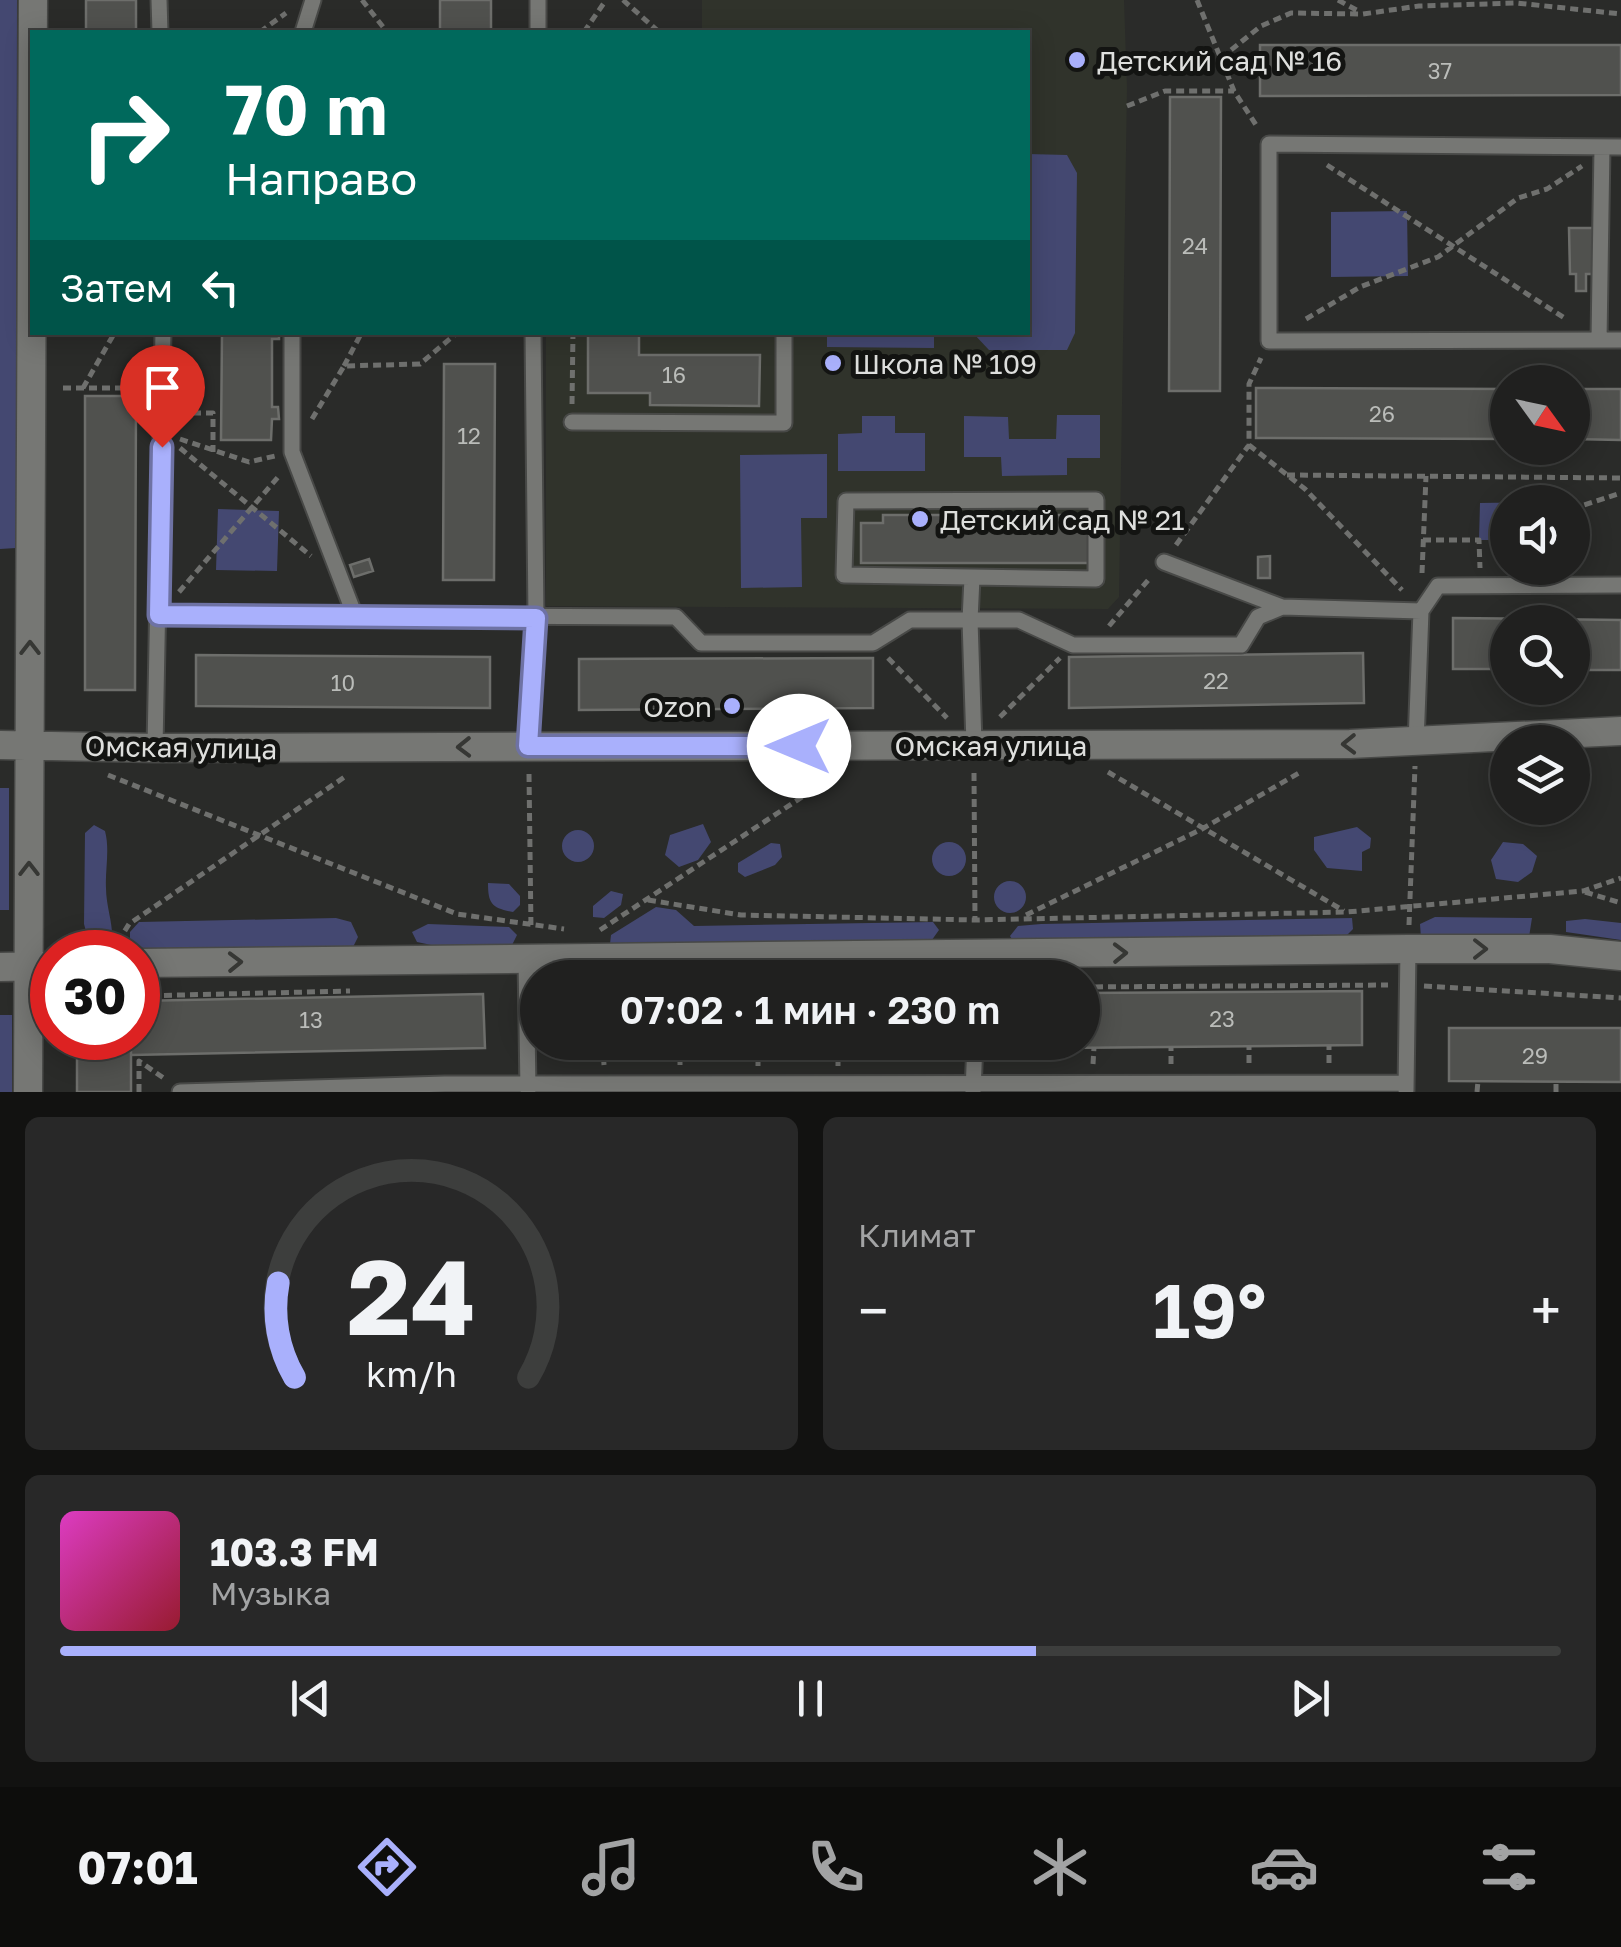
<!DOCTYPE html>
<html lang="ru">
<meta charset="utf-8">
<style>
:root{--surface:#20201f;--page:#282828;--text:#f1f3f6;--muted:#a2a3a4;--line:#3d3e3d;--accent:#a9b0fc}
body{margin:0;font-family:"Golos Text",sans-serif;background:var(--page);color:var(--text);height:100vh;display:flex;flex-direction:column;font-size:38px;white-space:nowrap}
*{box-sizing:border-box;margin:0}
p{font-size:32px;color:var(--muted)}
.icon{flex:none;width:55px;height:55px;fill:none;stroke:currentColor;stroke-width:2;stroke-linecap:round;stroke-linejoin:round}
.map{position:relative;height:1092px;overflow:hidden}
.sheet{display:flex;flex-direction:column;gap:25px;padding:25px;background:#121211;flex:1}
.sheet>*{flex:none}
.guide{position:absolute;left:30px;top:30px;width:1000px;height:305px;border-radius:0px;box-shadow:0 5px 25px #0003,0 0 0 2px var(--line);background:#00695c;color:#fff;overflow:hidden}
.needle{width:65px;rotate:123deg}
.tools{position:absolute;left:1490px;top:365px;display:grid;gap:20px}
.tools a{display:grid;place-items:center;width:100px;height:100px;border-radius:50%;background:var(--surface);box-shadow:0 5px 25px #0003,0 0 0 2px var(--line);font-size:50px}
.speed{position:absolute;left:30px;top:930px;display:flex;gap:20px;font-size:50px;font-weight:700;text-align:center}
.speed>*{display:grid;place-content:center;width:130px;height:130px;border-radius:50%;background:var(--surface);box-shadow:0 5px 25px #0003,0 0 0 2px var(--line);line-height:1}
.speed .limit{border:15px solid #d22;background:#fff;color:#111}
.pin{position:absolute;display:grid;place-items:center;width:85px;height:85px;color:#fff;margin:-102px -42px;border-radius:50% 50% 50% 0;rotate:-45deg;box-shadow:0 0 10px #0007}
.pin .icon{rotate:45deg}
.me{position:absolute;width:110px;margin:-55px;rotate:270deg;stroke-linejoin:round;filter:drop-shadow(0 0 8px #0008)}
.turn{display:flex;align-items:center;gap:35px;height:210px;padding:0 30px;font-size:45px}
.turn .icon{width:130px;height:130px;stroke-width:2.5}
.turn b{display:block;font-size:70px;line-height:85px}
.then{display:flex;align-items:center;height:95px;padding:0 30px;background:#0003;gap:20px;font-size:38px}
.big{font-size:75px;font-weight:600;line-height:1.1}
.sheet .card{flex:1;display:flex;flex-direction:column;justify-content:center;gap:15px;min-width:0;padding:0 35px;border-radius:15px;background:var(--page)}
.sheet .dial{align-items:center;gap:0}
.dial svg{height:260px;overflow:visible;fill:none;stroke:var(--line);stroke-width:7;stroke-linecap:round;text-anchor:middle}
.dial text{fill:var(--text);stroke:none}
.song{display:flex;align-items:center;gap:30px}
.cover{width:120px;height:120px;border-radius:15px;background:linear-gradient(135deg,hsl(310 70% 55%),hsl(350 70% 35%))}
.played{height:10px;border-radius:5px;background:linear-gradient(90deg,var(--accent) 65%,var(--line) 65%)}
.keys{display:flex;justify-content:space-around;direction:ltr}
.heat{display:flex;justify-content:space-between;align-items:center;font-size:55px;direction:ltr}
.sheet .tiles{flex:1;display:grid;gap:25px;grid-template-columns:1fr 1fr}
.card:last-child{grid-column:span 2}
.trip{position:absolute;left:520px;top:960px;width:580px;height:100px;border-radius:50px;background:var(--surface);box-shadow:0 5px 25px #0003,0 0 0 2px var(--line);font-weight:600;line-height:100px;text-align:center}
.tab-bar{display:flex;height:160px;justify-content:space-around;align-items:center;background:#0d0d0c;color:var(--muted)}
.tab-bar .icon{width:70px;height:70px}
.tab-bar .selected{color:var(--accent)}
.tab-bar b{font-size:45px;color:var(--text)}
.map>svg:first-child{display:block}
</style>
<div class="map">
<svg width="1621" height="1092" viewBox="0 0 1621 1092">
<rect width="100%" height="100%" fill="#2a2b29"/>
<path fill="#30332b" d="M702 0H1124L1127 88 1119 597 1108 609 546 606V333L1028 332V32H702Z"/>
<path fill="#444871" d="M0 0H17L16 548 0 549Z
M1028 154 1067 155 1077 173 1075 333 1067 350H989L973 333 1028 332Z
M1407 211 1408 276 1331 277V212Z
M827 333H934V348L827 347Z
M1057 415H1100V458H1067V475L1002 476 1001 457H964V416L1008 417 1009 439H1056Z
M862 416H895V433H925V471H838V434L862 433Z
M827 454V518H801L802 587 741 588 740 455Z
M1508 502 1507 540H1479L1480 503 1543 502Z
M218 509 279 511 277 571 216 570Z
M0 788H9V910H0Z
M703 824 711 842 698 860 679 867 665 855 670 835Z
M94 825 105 831C110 850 105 869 106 888 106 907 114 925 112 944L100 949 90 946 84 924 85 833Z
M1357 827 1371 838 1370 848 1362 852V871L1327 868 1314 850V837Z
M562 846a16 16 0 1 1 32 0a16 16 0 1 1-32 0Z
M1503 842 1523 844 1537 856 1532 872 1518 882 1496 879 1491 860Z
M932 859a17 17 0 1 1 34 0a17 17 0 1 1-34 0Z
M771 843 780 844 782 857 775 865 745 877 738 872V863Z
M994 897a16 16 0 1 1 32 0a16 16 0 1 1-32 0Z
M488 883 509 884 520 896V905L513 912C492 908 488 904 488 883Z
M611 891 623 894 621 905 604 918 593 917V906Z
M656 907 676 910 694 926 933 922 939 930 929 944H610L611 935Z
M1435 917 1532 918 1529 937 1421 938 1420 924Z
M336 918 351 922 358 937 352 949 138 950 130 943V932L139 922Z
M1352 918 1353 929 1346 936 1015 944 1010 936 1018 926 1041 924Z
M1585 919 1621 923V940L1566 932V921Z
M428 924 509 927 517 935 512 945 441 947 417 942 412 932Z
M0 1015H12V1092H0Z"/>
<path fill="#50514e" stroke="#6d6e6b" stroke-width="2.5" d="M86 0H136V32H86Z
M440 0H491V32H440Z
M1260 45H1621V95L1260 96Z
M1170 97H1221L1220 391H1169Z
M1569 228H1593V274H1586V291H1576V274H1570Z
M279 332V339H272V407H278L279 419H272L271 440H221L222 332Z
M588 332H639V355H760L759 406 650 405V393H588Z
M444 364H495L494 580H443Z
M1256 388 1508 389V439L1256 438Z
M1572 389H1621V440L1572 439Z
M85 396H136L135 690H85Z
M883 515H946V523H1006V515H1069L1070 523H1090V563H861V523H883Z
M1270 556V578H1258V557Z
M369 559 373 571 354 577 350 565Z
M1453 618 1621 620V670H1572V622H1508V669H1453Z
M1363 653 1364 703 1069 708V657Z
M196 655 490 657V708L196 706Z
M873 658V708L579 710V659Z
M1362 991V1045L1064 1048V1042H1082V993Z
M483 994 485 1048 131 1055V1038H138V1001Z
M1449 1028H1621V1082L1449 1081Z
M77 1038H131V1092H77Z
M573 1042H871V1049L573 1048Z"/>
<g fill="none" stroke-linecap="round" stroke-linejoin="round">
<defs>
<path id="service" d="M159 0 160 32
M303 32 313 0
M538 32V0
M1621 147 1269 144V341L1621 340
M292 332V452L355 616
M1599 340 1602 147
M572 422 784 423V332
M1096 500V579L844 575 846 501Z
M1164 562 1282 607
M1421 611 1438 586 1621 585
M159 615 676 617 701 643H873L910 620H970L972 578
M974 744 970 620H1019L1073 645H1241L1258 617 1282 607 1421 611 1416 743
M529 746 536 618 533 332
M155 748 163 332
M526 959 528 1090
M1406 1090 1408 949
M180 1092 445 1084 1406 1083
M973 1092 975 1042"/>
<path id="minor" d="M0 745 155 748 1350 744 1621 731
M138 963 1408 949H1550L1621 956
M0 967 52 966
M28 1092 33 0"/>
</defs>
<use href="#service" stroke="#484947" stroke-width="19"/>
<use href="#minor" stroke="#484947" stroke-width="31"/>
<path stroke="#6f706e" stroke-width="5" stroke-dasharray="8 5" stroke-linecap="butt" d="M362 0 387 32
M623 0 659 32
M1197 0 1234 91 1258 128
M1338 0 1360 12
M260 32 286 13
M584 32 606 0
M1221 58 1261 26 1291 13 1363 14 1419 6 1517 3 1621 14
M1127 106 1165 91H1234
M1327 165 1566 319
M1306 319 1360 287 1438 257 1518 198 1547 189 1582 166
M181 334H222
M344 366 362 332
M63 388H145
M83 388 115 332
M572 404 573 332
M180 413H213V452
M312 419 344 366 420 364 458 332
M180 439 249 462 275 456
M1249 445 1305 489 1402 590
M180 448 311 556
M1287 475 1621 478
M1572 509 1621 493
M1423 540H1479L1480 568
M1176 545 1249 445V384L1261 358
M1422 573 1426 476
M179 592 279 476
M1109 626 1150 578
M888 658 947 718
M1000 717 1060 658
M1108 772 1344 911
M974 773 975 922
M529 774 531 928
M108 775 457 914 564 929
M1585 892 1621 903
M648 900 741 915 975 920 1347 912 1583 891 1621 878
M1026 915 1202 829 1299 773
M1409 925 1415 766
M600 930 837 774
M118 942 129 924 346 776
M1424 986 1621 998
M1082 987 1388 985
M138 996 350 991
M603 1048 604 1065
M758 1049V1066
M1249 1063V1046
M1329 1063V1046
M1093 1064 1094 1047
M1171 1064V1047
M680 1065V1048
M838 1066V1049
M139 1092V1061L165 1079
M1477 1092 1478 1081
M1556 1092V1081"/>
<use href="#service" stroke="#767774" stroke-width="15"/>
<use href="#minor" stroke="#767774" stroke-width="28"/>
</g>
<defs><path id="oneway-chevron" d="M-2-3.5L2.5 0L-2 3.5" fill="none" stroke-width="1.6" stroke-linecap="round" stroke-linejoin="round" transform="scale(2.5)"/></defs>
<g stroke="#363734">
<use href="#oneway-chevron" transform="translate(30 648) rotate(-90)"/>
<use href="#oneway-chevron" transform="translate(1349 744) rotate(179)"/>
<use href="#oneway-chevron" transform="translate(464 747) rotate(179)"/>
<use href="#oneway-chevron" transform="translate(29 869) rotate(-90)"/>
<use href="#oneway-chevron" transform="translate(1480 949)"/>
<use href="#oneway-chevron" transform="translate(1120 953) rotate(-1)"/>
<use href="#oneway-chevron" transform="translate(235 962) rotate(-1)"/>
</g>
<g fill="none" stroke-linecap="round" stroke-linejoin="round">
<defs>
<path id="route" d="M162 447 159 615 536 618 528 746H799"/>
</defs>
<use href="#route" stroke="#6e72a4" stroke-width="25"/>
<use href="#route" stroke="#a9b0fc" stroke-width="18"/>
</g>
<g fill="#a9b0fc" stroke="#131412" stroke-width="4">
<circle cx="1077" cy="60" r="10"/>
<circle cx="833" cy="363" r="10"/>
<circle cx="920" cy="519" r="10"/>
<circle cx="732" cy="706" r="10"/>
</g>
<g text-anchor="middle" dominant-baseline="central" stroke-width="10" stroke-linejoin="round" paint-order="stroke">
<g font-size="22" fill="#babcb9">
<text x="1440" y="70">37</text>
<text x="1195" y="245">24</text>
<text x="674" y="374">16</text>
<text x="1382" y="413">26</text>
<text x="469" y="435">12</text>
<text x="1216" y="680">22</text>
<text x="343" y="682">10</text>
<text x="1222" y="1018">23</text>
<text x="311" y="1019">13</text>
<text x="1535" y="1055">29</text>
</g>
<g font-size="28" fill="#dedfdd" stroke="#131412" text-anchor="start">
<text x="1097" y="60">Детский сад № 16</text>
<text x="853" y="363">Школа № 109</text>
<text x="940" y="519">Детский сад № 21</text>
<text x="712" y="706" text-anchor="end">Ozon</text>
</g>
<g font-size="28" fill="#dedfdd" stroke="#131412">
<text x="991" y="745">Омская улица</text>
<text transform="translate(181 747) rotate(1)">Омская улица</text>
</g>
</g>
</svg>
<div class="tools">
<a><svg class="needle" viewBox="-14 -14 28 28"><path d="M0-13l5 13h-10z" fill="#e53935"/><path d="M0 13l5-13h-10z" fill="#a2a3a4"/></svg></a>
<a><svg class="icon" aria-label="sound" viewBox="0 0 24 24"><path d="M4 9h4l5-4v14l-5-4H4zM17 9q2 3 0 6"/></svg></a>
<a><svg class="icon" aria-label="search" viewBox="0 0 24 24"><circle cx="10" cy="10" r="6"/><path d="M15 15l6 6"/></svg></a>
<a><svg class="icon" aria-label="layers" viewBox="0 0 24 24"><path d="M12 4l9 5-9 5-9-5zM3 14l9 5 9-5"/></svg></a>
</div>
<div class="speed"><div class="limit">30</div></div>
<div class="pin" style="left:162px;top:447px;background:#d93025"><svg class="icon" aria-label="arrive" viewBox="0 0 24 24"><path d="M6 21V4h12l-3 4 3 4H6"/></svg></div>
<svg class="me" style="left:799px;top:746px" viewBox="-20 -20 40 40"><circle r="19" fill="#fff"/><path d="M0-13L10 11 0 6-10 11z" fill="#a9b0fc"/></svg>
<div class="trip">07:02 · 1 мин · 230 m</div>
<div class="guide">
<div class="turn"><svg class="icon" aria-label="right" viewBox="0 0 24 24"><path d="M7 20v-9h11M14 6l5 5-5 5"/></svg><div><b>70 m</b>Направо</div></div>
<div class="then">Затем<svg class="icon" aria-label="left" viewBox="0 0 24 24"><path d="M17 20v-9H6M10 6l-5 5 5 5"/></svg></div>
</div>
</div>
<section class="sheet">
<div class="tiles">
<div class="card dial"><svg viewBox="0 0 100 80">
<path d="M14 69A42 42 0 1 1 86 69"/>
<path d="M14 69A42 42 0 0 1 9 40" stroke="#a9b0fc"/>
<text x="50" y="56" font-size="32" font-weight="700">24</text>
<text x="50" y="72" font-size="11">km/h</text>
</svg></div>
<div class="card"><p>Климат</p>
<div class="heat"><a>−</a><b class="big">19°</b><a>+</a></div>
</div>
<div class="card">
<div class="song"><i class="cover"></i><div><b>103.3 FM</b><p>Музыка</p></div></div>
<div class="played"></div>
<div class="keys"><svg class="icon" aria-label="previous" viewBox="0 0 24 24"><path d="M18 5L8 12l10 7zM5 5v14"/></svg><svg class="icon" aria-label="pause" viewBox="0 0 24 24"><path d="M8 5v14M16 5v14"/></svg><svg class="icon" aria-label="next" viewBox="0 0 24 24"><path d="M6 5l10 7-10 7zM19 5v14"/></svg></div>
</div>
</div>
</section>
<nav class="tab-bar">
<b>07:01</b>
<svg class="icon selected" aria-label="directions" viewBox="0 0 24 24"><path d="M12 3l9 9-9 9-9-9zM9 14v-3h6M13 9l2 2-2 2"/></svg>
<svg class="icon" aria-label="music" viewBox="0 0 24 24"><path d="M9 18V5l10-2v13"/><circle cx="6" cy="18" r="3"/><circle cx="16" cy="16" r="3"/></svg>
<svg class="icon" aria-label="phone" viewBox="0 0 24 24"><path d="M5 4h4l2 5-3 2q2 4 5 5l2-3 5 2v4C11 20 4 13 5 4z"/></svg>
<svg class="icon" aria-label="climate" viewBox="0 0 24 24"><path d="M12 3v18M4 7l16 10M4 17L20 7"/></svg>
<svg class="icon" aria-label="car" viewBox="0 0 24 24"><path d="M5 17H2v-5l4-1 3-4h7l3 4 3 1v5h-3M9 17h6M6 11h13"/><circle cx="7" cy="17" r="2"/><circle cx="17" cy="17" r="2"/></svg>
<svg class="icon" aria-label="filters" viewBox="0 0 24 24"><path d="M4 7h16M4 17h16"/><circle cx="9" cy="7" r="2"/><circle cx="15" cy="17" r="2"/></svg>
</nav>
